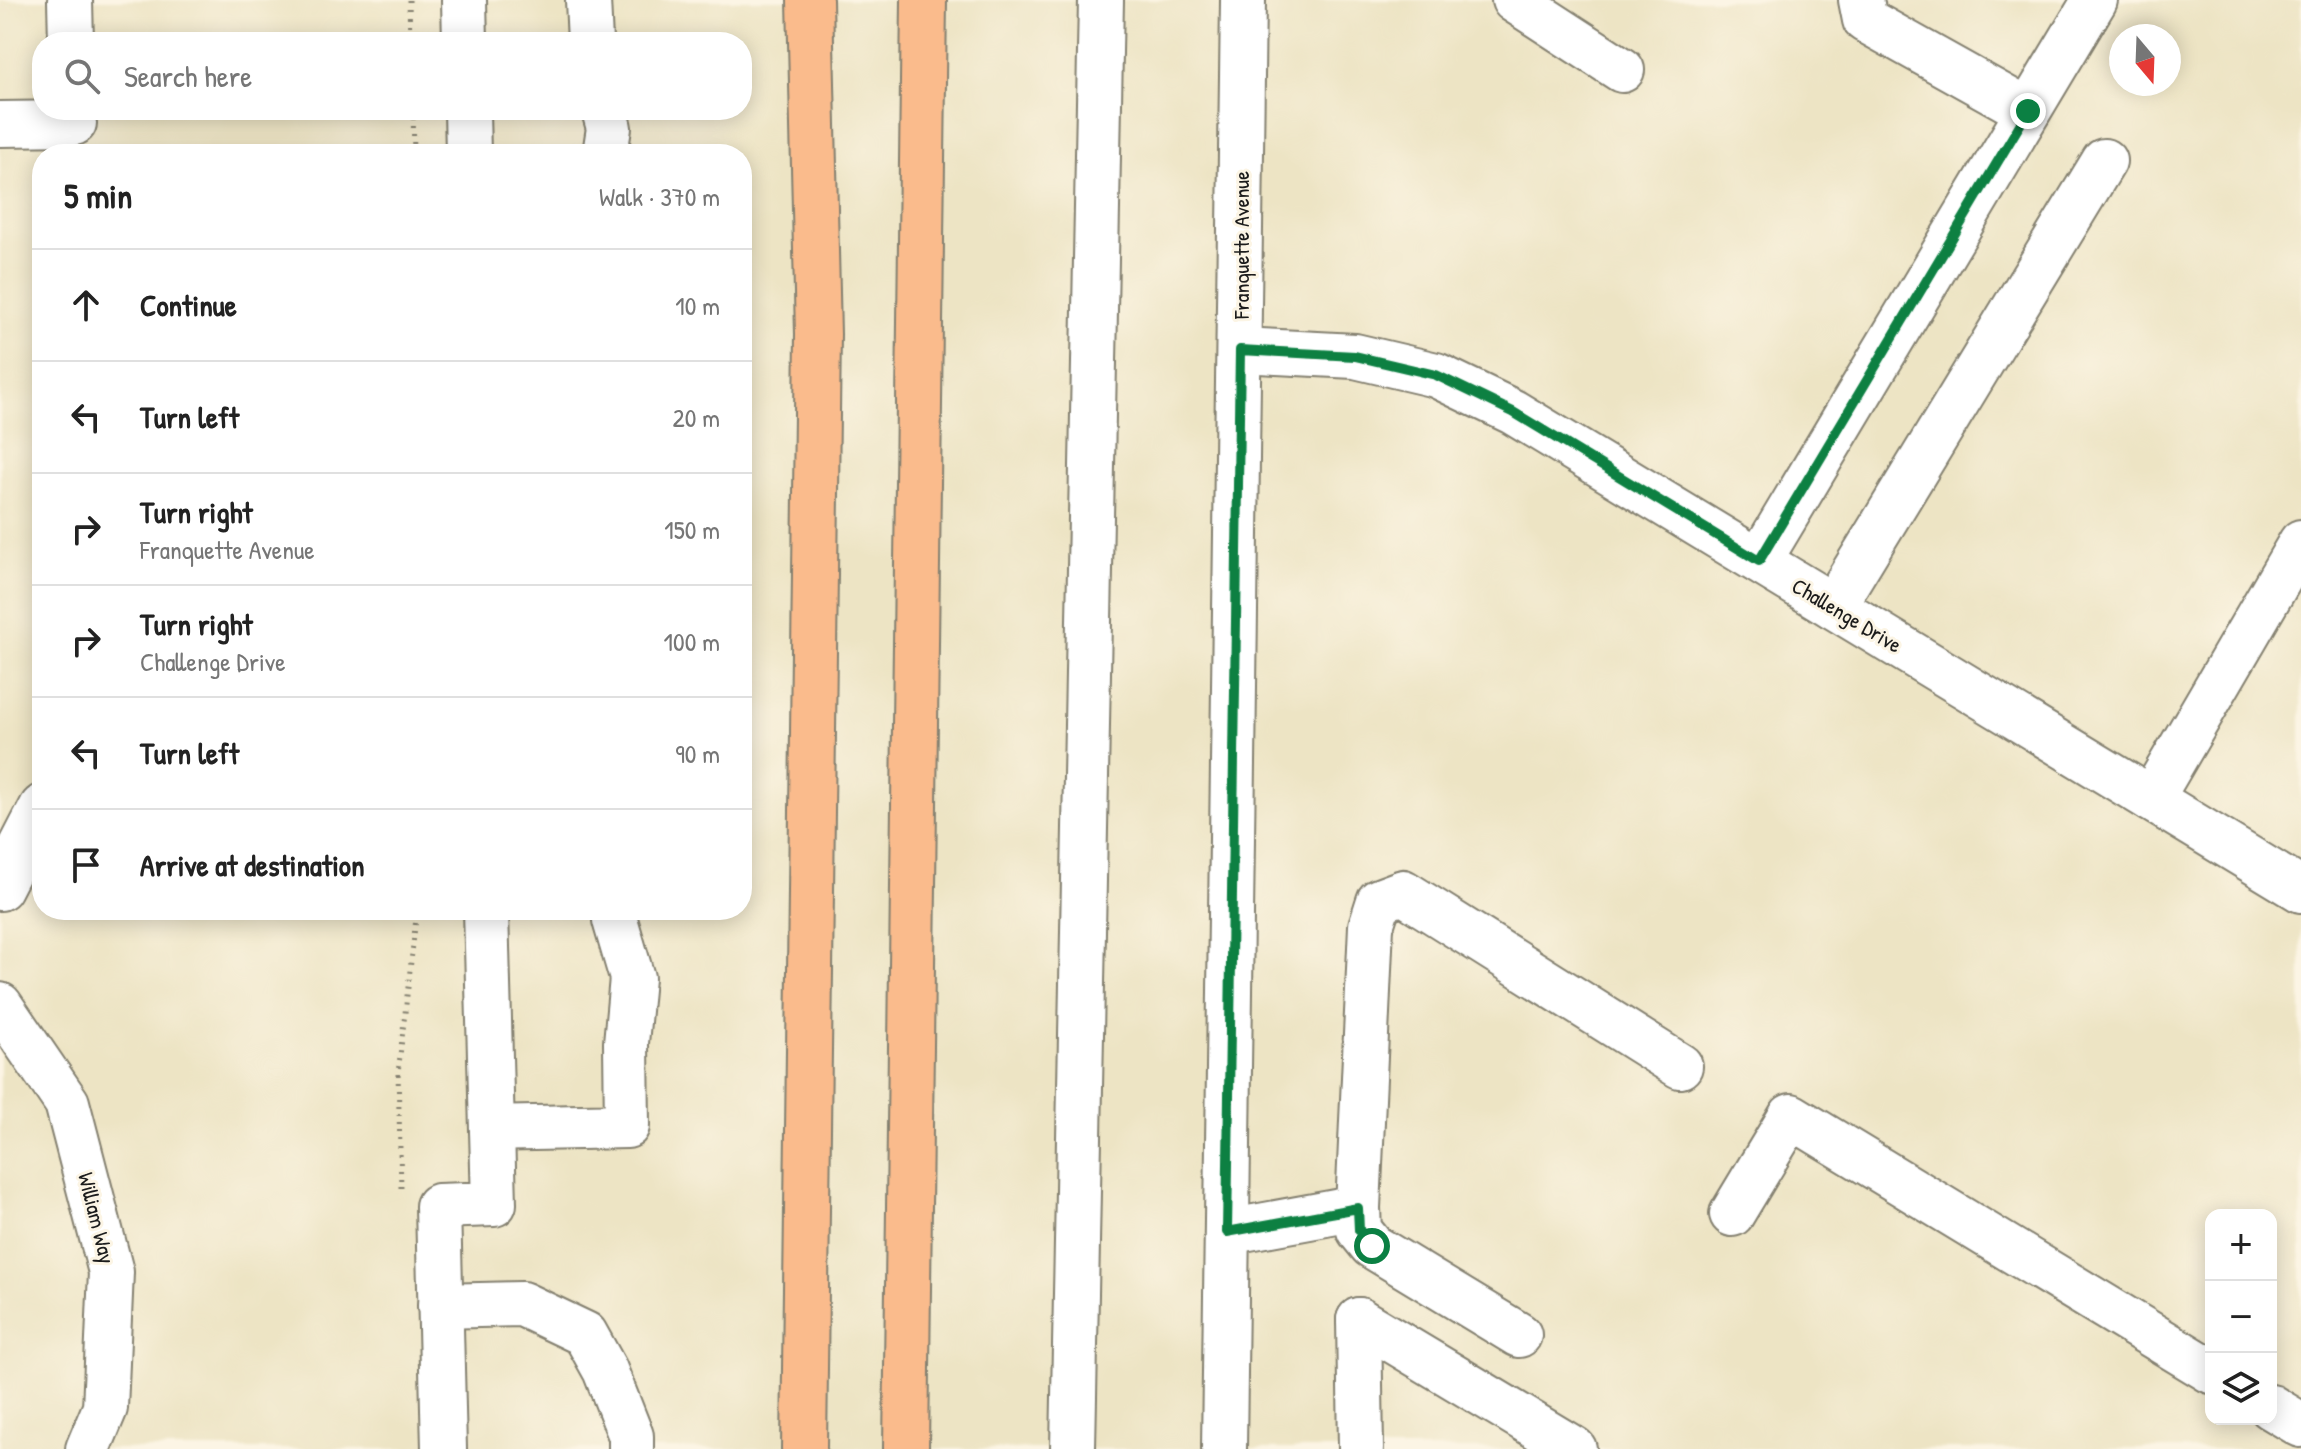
<!DOCTYPE html>
<html lang="en">
<head>
<meta charset="utf-8">
<style>
  body { margin:0; font-family:"Patrick Hand",sans-serif; background:#f6f6f6; color:#222 }
  .controls { position:absolute; right:24px; bottom:24px; display:grid; overflow:hidden; border-radius:16px; box-shadow:0 4px 20px #0003 }
  .controls button { width:72px; height:72px; display:grid; place-items:center; padding:0; border:0; border-bottom:2px solid #e0e0e0; background:#fff; color:#222; font:40px sans-serif }
  .compass { position:absolute; left:2109px; top:24px; width:72px; height:72px; border-radius:50%; background:#fff; box-shadow:0 4px 20px #0003; rotate:161deg }
  .stop { position:absolute; width:24px; height:24px; margin:-18px; border:6px solid #0b8043; border-radius:50%; background:#fff }
  .stop.end { background:#0b8043; border-color:#fff; box-shadow:0 2px 8px #0008 }
  .list { margin:0; padding:0; list-style:none }
  h2 { display:flex; justify-content:space-between; align-items:center; height:104px; margin:0; padding:0 32px; font-size:34px }
  h2 small { font-size:26px; font-weight:400; color:#767676 }
  .list li { display:grid; grid-template-columns:52px 1fr auto; gap:24px; align-items:center; box-sizing:border-box; height:112px; padding:0 32px; border-top:2px solid #e0e0e0 }
  .list b { display:block; font-size:30px; white-space:nowrap }
  .list p { margin:0; font-size:26px; white-space:nowrap; color:#767676 }
  .list em { font-size:26px; font-style:normal; color:#767676 }
  .icon { flex:none; width:44px; height:44px; fill:none; stroke:currentColor; stroke-width:2; stroke-linecap:round; stroke-linejoin:round }
  .map { position:relative; flex:none; width:2301px; height:1449px; overflow:hidden }
  .search { position:absolute; background:#fff; box-shadow:0 4px 20px #0003; left:32px; top:32px; width:720px; height:88px; display:flex; align-items:center; gap:20px; box-sizing:border-box; padding:0 28px; border-radius:32px; color:#767676; font-size:30px }
  .panel { position:absolute; background:#fff; box-shadow:0 4px 20px #0003; left:32px; top:144px; width:720px; height:776px; border-radius:32px }
  .map>svg:first-child { display:block }
  .lines { fill:none; stroke-linecap:round; stroke-linejoin:round }
  .minor-casing { stroke:#848070; stroke-width:48 }
  .highway-casing { stroke:#848070; stroke-width:48 }
  .path { stroke:#848070; stroke-width:5; stroke-dasharray:2 6; stroke-linecap:butt }
  .minor { stroke:#fff; stroke-width:44 }
  .highway { stroke:#fabb8c; stroke-width:44 }
  .route { stroke:#0b8043; stroke-width:10 }
  .labels { text-anchor:middle; stroke-width:6; stroke-linejoin:round; paint-order:stroke }
  .street-label { font-size:22px; fill:#1c1c1c; stroke:#fcf5e5 }
</style>
</head>
<body>
<div class="map">
<svg width="2301" height="1449" viewBox="0 0 2301 1449">
  <rect width="100%" height="100%" fill="#fcf5e5"/>
  <filter id="ink" filterUnits="userSpaceOnUse"><feTurbulence type="fractalNoise" baseFrequency=".0125" numOctaves="2"/><feDisplacementMap in="SourceGraphic" scale="16" xChannelSelector="R" yChannelSelector="G"/><feConvolveMatrix kernelMatrix="1 2 1 2 8 2 1 2 1" color-interpolation-filters="sRGB"/></filter>
  <filter id="wash" filterUnits="userSpaceOnUse"><feTurbulence type="fractalNoise" baseFrequency=".006" numOctaves="4" result="noise"/><feDisplacementMap in="SourceGraphic" scale="32" xChannelSelector="R" yChannelSelector="G"/><feGaussianBlur stdDeviation="1.8" result="paint"/><feColorMatrix in="noise" values="0 0 0 0 0 0 0 0 0 0 0 0 0 0 0 0 0 1.4 0 .05"/><feComposite in="paint" operator="in"/></filter>
  <g filter="url(#wash)">
    <rect width="100%" height="100%" fill="#ede4c4"/>
  </g>
  <g filter="url(#ink)">
    <g class="lines">
      <defs>
        <g id="minor">
          <polyline points="70,0 71,42"/>
          <polyline points="464,0 465,42"/>
          <polyline points="588,0 590,42"/>
          <polyline points="1514,0 1622,70"/>
          <polyline points="1861,0 1865,20 2028,111"/>
          <polyline points="467,110 468,154"/>
          <polyline points="604,110 609,128 605,154"/>
          <polyline points="0,124 74,123"/>
          <polyline points="1240,350 1355,356 1436,375 1513,412 2301,890"/>
          <polyline points="1759,561 2095,0"/>
          <polyline points="1833,606 2104,161"/>
          <polyline points="2151,799 2301,542"/>
          <polyline points="0,888 42,807"/>
          <polyline points="0,1005 67,1103 111,1272 105,1408 88,1449"/>
          <polyline points="492,1129 627,1126 626,1043 632,978 615,920 614,910"/>
          <polyline points="1358,1208 1359,1230 1372,1246 1519,1335"/>
          <polyline points="1732,1214 1791,1116 2211,1371"/>
          <polyline points="1227,1232 1358,1208 1371,926 1379,901 1403,892 1680,1066"/>
          <polyline points="440,1306 522,1304 585,1334 605,1370 631,1436 631,1449"/>
          <polyline points="1359,1320 1574,1449"/>
          <polyline points="1359,1320 1361,1449"/>
          <polyline points="2271,1407 2301,1425"/>
          <polyline points="444,1449 438,1206 494,1204 486,910"/>
          <polyline points="1073,1449 1101,0"/>
          <polyline points="1224,1449 1243,0"/>
        </g>
        <g id="highway">
          <polyline points="804,1449 818,334 810,0"/>
          <polyline points="906,1449 924,0"/>
        </g>
      </defs>
      <use href="#minor" class="minor-casing"/>
      <use href="#highway" class="highway-casing"/>
      <g class="path">
        <polyline points="409,0 410,42"/>
        <polyline points="413,110 414,154"/>
        <polyline points="401,1188 398,1073 417,910"/>
      </g>
      <use href="#minor" class="minor"/>
      <use href="#highway" class="highway"/>
    </g>
  </g>
  <g class="lines" filter="url(#ink)">
    <polyline class="route" points="1372,1246 1359,1230 1358,1208 1227,1232 1240,350 1355,356 1436,375 1513,412 1759,561 2028,111"/>
  </g>
  <g class="labels">
    <g class="street-label">
      <text transform="translate(1241 245) rotate(-90)" y="8">Franquette Avenue</text>
      <text transform="translate(1847 615) rotate(31)" y="8">Challenge Drive</text>
      <text transform="translate(97 1218) rotate(76)" y="8">William Way</text>
    </g>
  </g>
</svg>
<div class="controls">
<button>+</button>
<button>−</button>
<button><svg class="icon" aria-label="layers" viewBox="0 0 24 24"><path d="M12 4l9 5-9 5-9-5zM3 14l9 5 9-5"/></svg></button>
</div>
<svg class="compass" viewBox="-18 -18 36 36"><path d="M0-13l5 13h-10z" fill="#e53935"/><path d="M0 13l5-13h-10z" fill="#767676"/></svg>
<div class="stop" style="left:1372px;top:1246px"></div>
<div class="stop end" style="left:2028px;top:111px"></div>
<div class="search"><svg class="icon" aria-label="search" viewBox="0 0 24 24"><circle cx="10" cy="10" r="6"/><path d="M15 15l6 6"/></svg>Search here</div>
<section class="panel">
<h2>5 min<small>Walk · 370 m</small></h2>
<ul class="list">
<li><svg class="icon" aria-label="ahead" viewBox="0 0 24 24"><path d="M12 20V5M6 11l6-6 6 6"/></svg><div><b>Continue</b></div><em>10 m</em></li>
<li><svg class="icon" aria-label="left" viewBox="0 0 24 24"><path d="M17 20v-9H6M10 6l-5 5 5 5"/></svg><div><b>Turn left</b></div><em>20 m</em></li>
<li><svg class="icon" aria-label="right" viewBox="0 0 24 24"><path d="M7 20v-9h11M14 6l5 5-5 5"/></svg><div><b>Turn right</b><p>Franquette Avenue</p></div><em>150 m</em></li>
<li><svg class="icon" aria-label="right" viewBox="0 0 24 24"><path d="M7 20v-9h11M14 6l5 5-5 5"/></svg><div><b>Turn right</b><p>Challenge Drive</p></div><em>100 m</em></li>
<li><svg class="icon" aria-label="left" viewBox="0 0 24 24"><path d="M17 20v-9H6M10 6l-5 5 5 5"/></svg><div><b>Turn left</b></div><em>90 m</em></li>
<li><svg class="icon" aria-label="arrive" viewBox="0 0 24 24"><path d="M6 21V4h12l-3 4 3 4H6"/></svg><div><b>Arrive at destination</b></div></li>
</ul>
</section>
</div>
</body>
</html>
